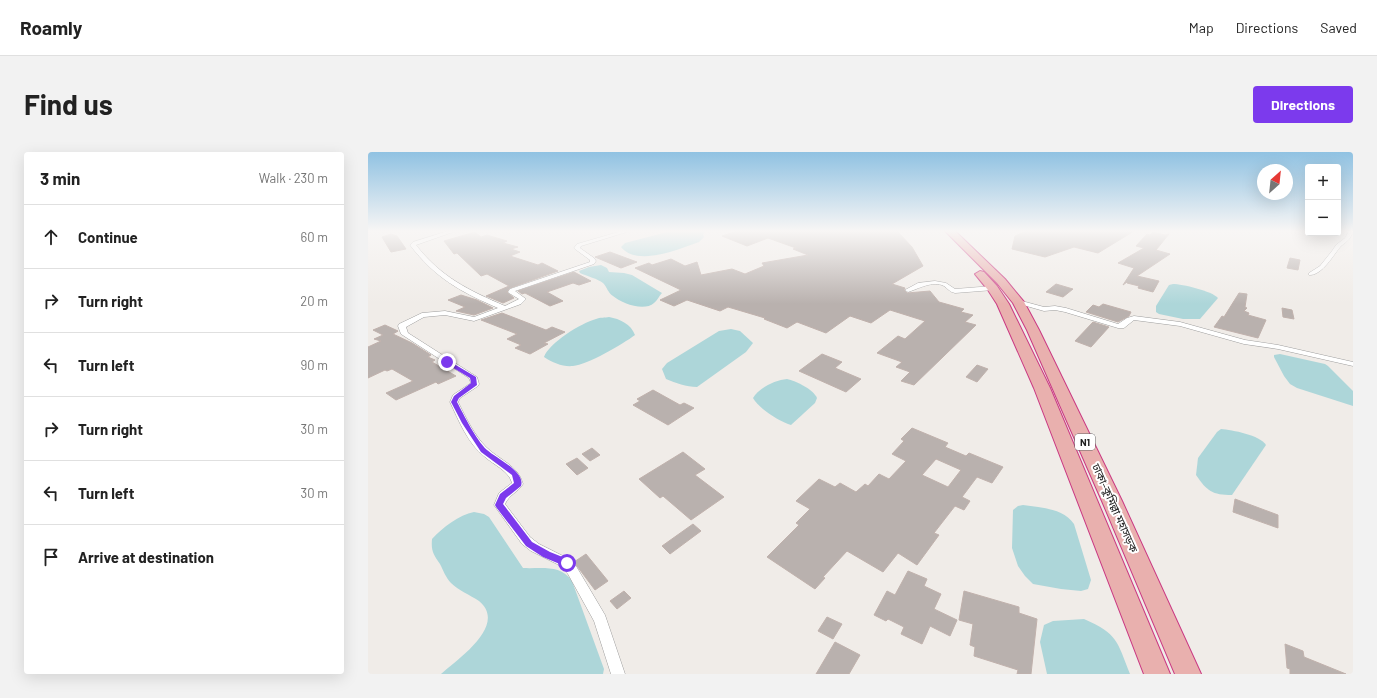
<!DOCTYPE html>
<html lang="en">
<head>
<meta charset="utf-8">
<style>
  body { margin:0; font-family:Barlow,"Noto Sans Bengali",sans-serif; background:#f2f2f2; color:#222 }
  .controls { position:absolute; right:12px; top:12px; display:grid; overflow:hidden; border-radius:4px; box-shadow:0 4px 16px #0002 }
  .controls button { width:36px; height:36px; display:grid; place-items:center; padding:0; border:0; border-bottom:1px solid #e0e0e0; background:#fff; color:#222; font:20px sans-serif }
  .compass { position:absolute; left:889px; top:12px; width:36px; height:36px; border-radius:50%; background:#fff; box-shadow:0 4px 16px #0002; rotate:27deg }
  .stop { position:absolute; width:12px; height:12px; margin:-9px; border:3px solid #7c3aed; border-radius:50%; background:#fff }
  .stop.end { background:#7c3aed; border-color:#fff; box-shadow:0 1px 4px #0008 }
  .list { margin:0; padding:0; list-style:none }
  h2 { display:flex; justify-content:space-between; align-items:center; height:52px; margin:0; padding:0 16px; font-size:17px }
  h2 small { font-size:13px; font-weight:400; color:#767676 }
  .list li { display:grid; grid-template-columns:26px 1fr auto; gap:12px; align-items:center; box-sizing:border-box; height:64px; padding:0 16px; border-top:1px solid #e0e0e0 }
  .list b { display:block; font-size:15px; white-space:nowrap }
  .list em { font-size:13px; font-style:normal; color:#767676 }
  .icon { flex:none; width:22px; height:22px; fill:none; stroke:currentColor; stroke-width:2; stroke-linecap:round; stroke-linejoin:round }
  .map { position:relative; flex:none; width:985px; height:522px; overflow:hidden; border-radius:4px }
  header { display:flex; align-items:center; gap:24px; box-sizing:border-box; height:56px; padding:0 20px; background:#fff; border-bottom:1px solid #e0e0e0 }
  header strong { font-size:19px }
  nav { display:flex; gap:22px; margin-inline-start:auto; font-size:14px }
  .intro { display:flex; align-items:center; justify-content:space-between; box-sizing:border-box; height:96px; padding:0 24px }
  h1 { margin:0; font-size:28px }
  .button { padding:10px 18px; border-radius:4px; background:#7c3aed; color:#fff; font-size:14px; font-weight:700 }
  main { display:flex; gap:24px; padding:0 24px }
  aside { flex:1; background:#fff; border-radius:4px; box-shadow:0 4px 16px #0002 }
  .map>svg:first-child { display:block }
  .water { fill:#add6d9 }
  .building { fill:#b9b1ae; stroke:#c0b1ac; fill-rule:evenodd }
  .lines { fill:none; stroke-linecap:round; stroke-linejoin:round }
  .minor-casing { stroke:#9e9e9e; stroke-width:1 }
  .trunk-casing { stroke:#ca3983; stroke-width:2 }
  .minor { fill:#fff; fill-rule:evenodd }
  .trunk { fill:#e9b0ae; fill-rule:evenodd }
  .route { fill:#7c3aed }
  .labels { text-anchor:middle; stroke-width:4; stroke-linejoin:round; paint-order:stroke }
  .shield { fill:#fff; stroke:#646464; stroke-width:1 }
  .shield-label { font-size:10px; font-weight:bold; fill:#212121 }
  .street-label { font-size:11px; fill:#212121; stroke:#fff }
</style>
</head>
<body>
<header>
<strong>Roamly</strong>
<nav><a>Map</a><a>Directions</a><a>Saved</a></nav>
</header>
<div class="intro"><h1>Find us</h1><a class="button">Directions</a></div>
<main>
<aside>
<h2>3 min<small>Walk · 230 m</small></h2>
<ul class="list">
<li><svg class="icon" aria-label="ahead" viewBox="0 0 24 24"><path d="M12 20V5M6 11l6-6 6 6"/></svg><div><b>Continue</b></div><em>60 m</em></li>
<li><svg class="icon" aria-label="right" viewBox="0 0 24 24"><path d="M7 20v-9h11M14 6l5 5-5 5"/></svg><div><b>Turn right</b></div><em>20 m</em></li>
<li><svg class="icon" aria-label="left" viewBox="0 0 24 24"><path d="M17 20v-9H6M10 6l-5 5 5 5"/></svg><div><b>Turn left</b></div><em>90 m</em></li>
<li><svg class="icon" aria-label="right" viewBox="0 0 24 24"><path d="M7 20v-9h11M14 6l5 5-5 5"/></svg><div><b>Turn right</b></div><em>30 m</em></li>
<li><svg class="icon" aria-label="left" viewBox="0 0 24 24"><path d="M17 20v-9H6M10 6l-5 5 5 5"/></svg><div><b>Turn left</b></div><em>30 m</em></li>
<li><svg class="icon" aria-label="arrive" viewBox="0 0 24 24"><path d="M6 21V4h12l-3 4 3 4H6"/></svg><div><b>Arrive at destination</b></div></li>
</ul>
</aside>
<div class="map">
<svg width="985" height="522" viewBox="0 0 985 522">
  <rect width="100%" height="100%" fill="#f0ece8"/>
  <g class="water">
    <path d="M303 79H338L335 82 336 85 331 90C311 97 269 115 253 95L257 91Z"/>
    <path d="M233 113 239 116 241 120 256 121 264 123 294 141C291 144 289 149 286 151 276 160 253 151 245 144 240 141 239 135 235 131 230 127 219 124 212 121L211 119 221 115Z"/>
    <path d="M805 132C814 132 844 139 850 146L832 167H815L791 162 788 160V154L801 133Z"/>
    <path d="M241 165C252 167 263 172 267 183 255 192 219 213 205 214 195 215 185 211 176 205 181 191 213 171 228 167 232 165 237 166 241 165Z"/>
    <path d="M363 177 372 179 385 191 378 200 329 235C318 235 308 231 298 227L294 217 299 211 351 179Z"/>
    <polygon points="912,202 957,212 960,214 985,239 985,254 929,236 922,232 916,224 906,205 906,203"/>
    <path d="M419 227C428 229 445 237 449 246L447 251 423 273C412 270 390 256 385 246 391 236 407 228 419 227Z"/>
    <path d="M853 277C864 278 892 283 898 293L864 343C844 343 839 339 828 323L830 306 849 280Z"/>
    <path d="M655 353C674 356 695 356 706 372L723 428 720 437 713 439 693 437 665 432 657 424 650 414 644 396 645 358 650 354Z"/>
    <path d="M106 360 116 362 121 365 155 416C174 417 192 412 204 429L236 517 235 522H73C90 507 140 473 111 449 102 443 90 438 83 431 78 426 75 418 72 412 65 402 63 399 64 387 75 375 91 363 106 360Z"/>
    <path d="M716 467C750 482 749 489 762 522H679L672 490 676 473 685 469Z"/>
  </g>
  <g class="building">
    <polygon points="369,79 529,79 544,95 555,114 524,132 537,136 536,138 539,141 562,139 571,150 596,157 593,160 605,163 597,170 608,173 546,233 533,229 542,220 528,215 534,210 509,201 530,184 537,187 557,169 522,158 503,171 482,164 458,181 429,170 419,176 396,167 397,166 360,155 352,159 319,148 306,154 292,148 313,138 267,116 281,111 284,113 303,107 317,114 329,110 333,123 364,117 377,122 396,114 394,111 440,103 425,97 428,96 400,86 379,94 354,84"/>
    <polygon points="658,79 766,79 730,101 706,95 677,105 644,97 647,84"/>
    <polygon points="107,80 113,85 119,83 139,89 135,91 150,95 143,97 152,100 142,104 170,113 174,111 190,119 142,136 139,140 146,146 135,151 118,144 141,134 119,122 113,124 89,101 86,102 76,89"/>
    <polygon points="785,80 797,83 801,82 788,98 802,102 769,124 791,129 785,140 770,136 771,134 759,131 759,130 755,133 766,116 750,111 776,96 768,94 779,82 782,83"/>
    <polygon points="23,82 29,84 38,97 23,100 14,85"/>
    <polygon points="242,100 269,110 253,116 227,105"/>
    <polygon points="922,106 932,108 930,118 919,116"/>
    <polygon points="206,120 223,129 211,133 205,131 179,140 195,149 182,154 157,141 154,142 150,139"/>
    <polygon points="688,132 705,137 695,145 678,140"/>
    <polygon points="871,141 879,142 877,155 879,156 876,159 881,161 880,163 898,168 890,186 846,175 854,164 856,165"/>
    <polygon points="93,143 109,148 125,156 106,163 88,159 97,155 80,148"/>
    <polygon points="735,152 763,160 761,164 750,170 718,160 725,153 731,155"/>
    <polygon points="914,156 924,158 926,167 915,165"/>
    <polygon points="134,161 178,178 184,175 197,180 176,191 180,192 162,202 147,196 153,193 139,187 149,182 113,168"/>
    <polygon points="725,170 741,175 723,195 707,189"/>
    <polygon points="17,173 30,179 25,182 44,191 63,203 60,205 67,208 64,210 88,224 70,232 68,230 28,248 18,241 45,229 24,217 19,219 17,218 0,226 0,195 13,189 6,187 15,183 5,178"/>
    <polygon points="454,202 474,210 467,216 493,227 478,240 431,219"/>
    <polygon points="609,213 620,217 609,230 598,225"/>
    <polygon points="285,238 312,253 316,251 326,256 300,273 265,253 272,249 269,247"/>
    <path d="M544 276 580 291 577 295 598 304 601 301 635 315 624 331 609 325 594 345 602 349 596 358 587 354 566 381 571 383 549 413 530 401 515 420 479 399 455 425 457 426 447 437 399 405 431 373 428 371 442 357 428 349 451 327 467 335 472 331 488 340 497 332 500 334 511 322 521 327 538 309 524 302 536 289 533 287ZM568 307 593 318 580 335 554 323Z"/>
    <polygon points="224,296 232,303 222,309 214,302"/>
    <polygon points="315,300 337,317 327,323 356,345 323,368 295,344 292,346 271,327"/>
    <polygon points="209,306 220,316 209,323 198,312"/>
    <polygon points="867,347 910,363 910,376 865,360"/>
    <polygon points="325,372 333,379 302,402 294,394"/>
    <polygon points="218,402 240,429 227,438 206,410"/>
    <polygon points="540,419 559,427 556,434 573,442 566,457 589,468 582,484 562,474 554,492 533,482 536,475 520,467 518,469 506,463 519,439 527,443"/>
    <polygon points="256,439 263,446 249,457 242,449"/>
    <polygon points="596,439 651,455 651,461 669,467 663,522 649,522 650,518 606,504 607,495 602,493 605,472 591,468"/>
    <polygon points="459,465 474,472 465,487 450,479"/>
    <polygon points="467,490 492,503 481,522 448,522"/>
    <polygon points="917,492 935,499 936,505 978,522 922,522 922,517 919,516"/>
  </g>
  <g class="lines">
    <defs>
      <g id="minor">
        <path d="M80 79H88L48 93C73 125 100 138 137 154L151 147 141 141 140 140 142 137 222 110V108L207 97 206 96 209 92 254 79H262L213 94 212 96 226 106 228 109 226 112 147 139 158 147 153 152 106 169 77 163 56 165 38 175 40 181 109 225 111 232 110 234 92 246 90 250C98 266 106 283 118 295 131 308 150 313 155 332 150 340 141 343 137 352L162 385 171 392 199 406 208 414 237 463 257 522H243L226 469 200 422 191 413 163 399 154 392 126 353 131 341 144 331C141 319 126 313 117 305 100 292 91 269 82 250L85 243 103 231 101 226 33 182 30 174 31 172 54 161 77 159 106 165 130 156C93 140 67 126 42 93L45 90Z"/>
        <path d="M981 79H985C983 87 979 89 973 94 966 102 954 124 941 123V121L952 114 964 99 968 93 977 86Z"/>
        <path d="M567 129 578 131 587 137 625 134 628 136 625 138 587 141C582 140 580 137 576 134 565 128 550 137 540 140L537 138 550 131Z"/>
        <polygon points="650,148 676,155 687,154 698,156 750,172 759,166 766,164 812,170 877,188 910,193 985,210 985,214 910,197 876,192 812,174 766,168 756,176 750,176 697,160 687,158 676,159 648,151 648,149"/>
      </g>
      <g id="trunk">
        <polygon points="577,79 587,79 637,127 656,150 671,178 754,349 833,522 807,522 734,349 659,178 645,151 629,131"/>
        <polygon points="612,119 616,120 629,134 641,152 682,236 802,522 776,522 666,236 629,152 620,138 607,122"/>
      </g>
    </defs>
    <use href="#minor" class="minor-casing"/>
    <use href="#trunk" class="trunk-casing"/>
    <use href="#minor" class="minor"/>
    <use href="#trunk" class="trunk"/>
  </g>
  <linearGradient id="sky" x2="0" y2="1"><stop stop-color="#90c2e2"/><stop offset="0.52" stop-color="#f8f6f5"/><stop offset="1" stop-color="#f8f6f5" stop-opacity="0"/></linearGradient>
  <rect width="985" height="152" fill="url(#sky)"/>
  <path class="route" d="M77 209H81L108 225 109 233 91 246 89 250C96 263 108 288 119 298 128 306 158 320 153 334L138 346 135 352 164 390 182 400 202 408 204 411 202 414 199 415 175 405 158 394 128 355 127 353 132 342 146 331 144 323 113 300 94 271 83 250 86 244 103 231 102 226 77 211Z"/>
  <g class="labels">
    <rect class="shield" x="707" y="282" width="20" height="16" rx="3"/>
    <g class="shield-label">
      <text x="717" y="294">N1</text>
    </g>
    <g class="street-label">
      <text transform="translate(747 356) rotate(66)" y="4">ঢাকা–কুমিল্লা মহাসড়ক</text>
    </g>
  </g>
</svg>
<div class="controls">
<button>+</button>
<button>−</button>
</div>
<svg class="compass" viewBox="-18 -18 36 36"><path d="M0-13l5 13h-10z" fill="#e53935"/><path d="M0 13l5-13h-10z" fill="#767676"/></svg>
<div class="stop" style="left:199px;top:411px"></div>
<div class="stop end" style="left:79px;top:210px"></div>
</div>
</main>
</body>
</html>
